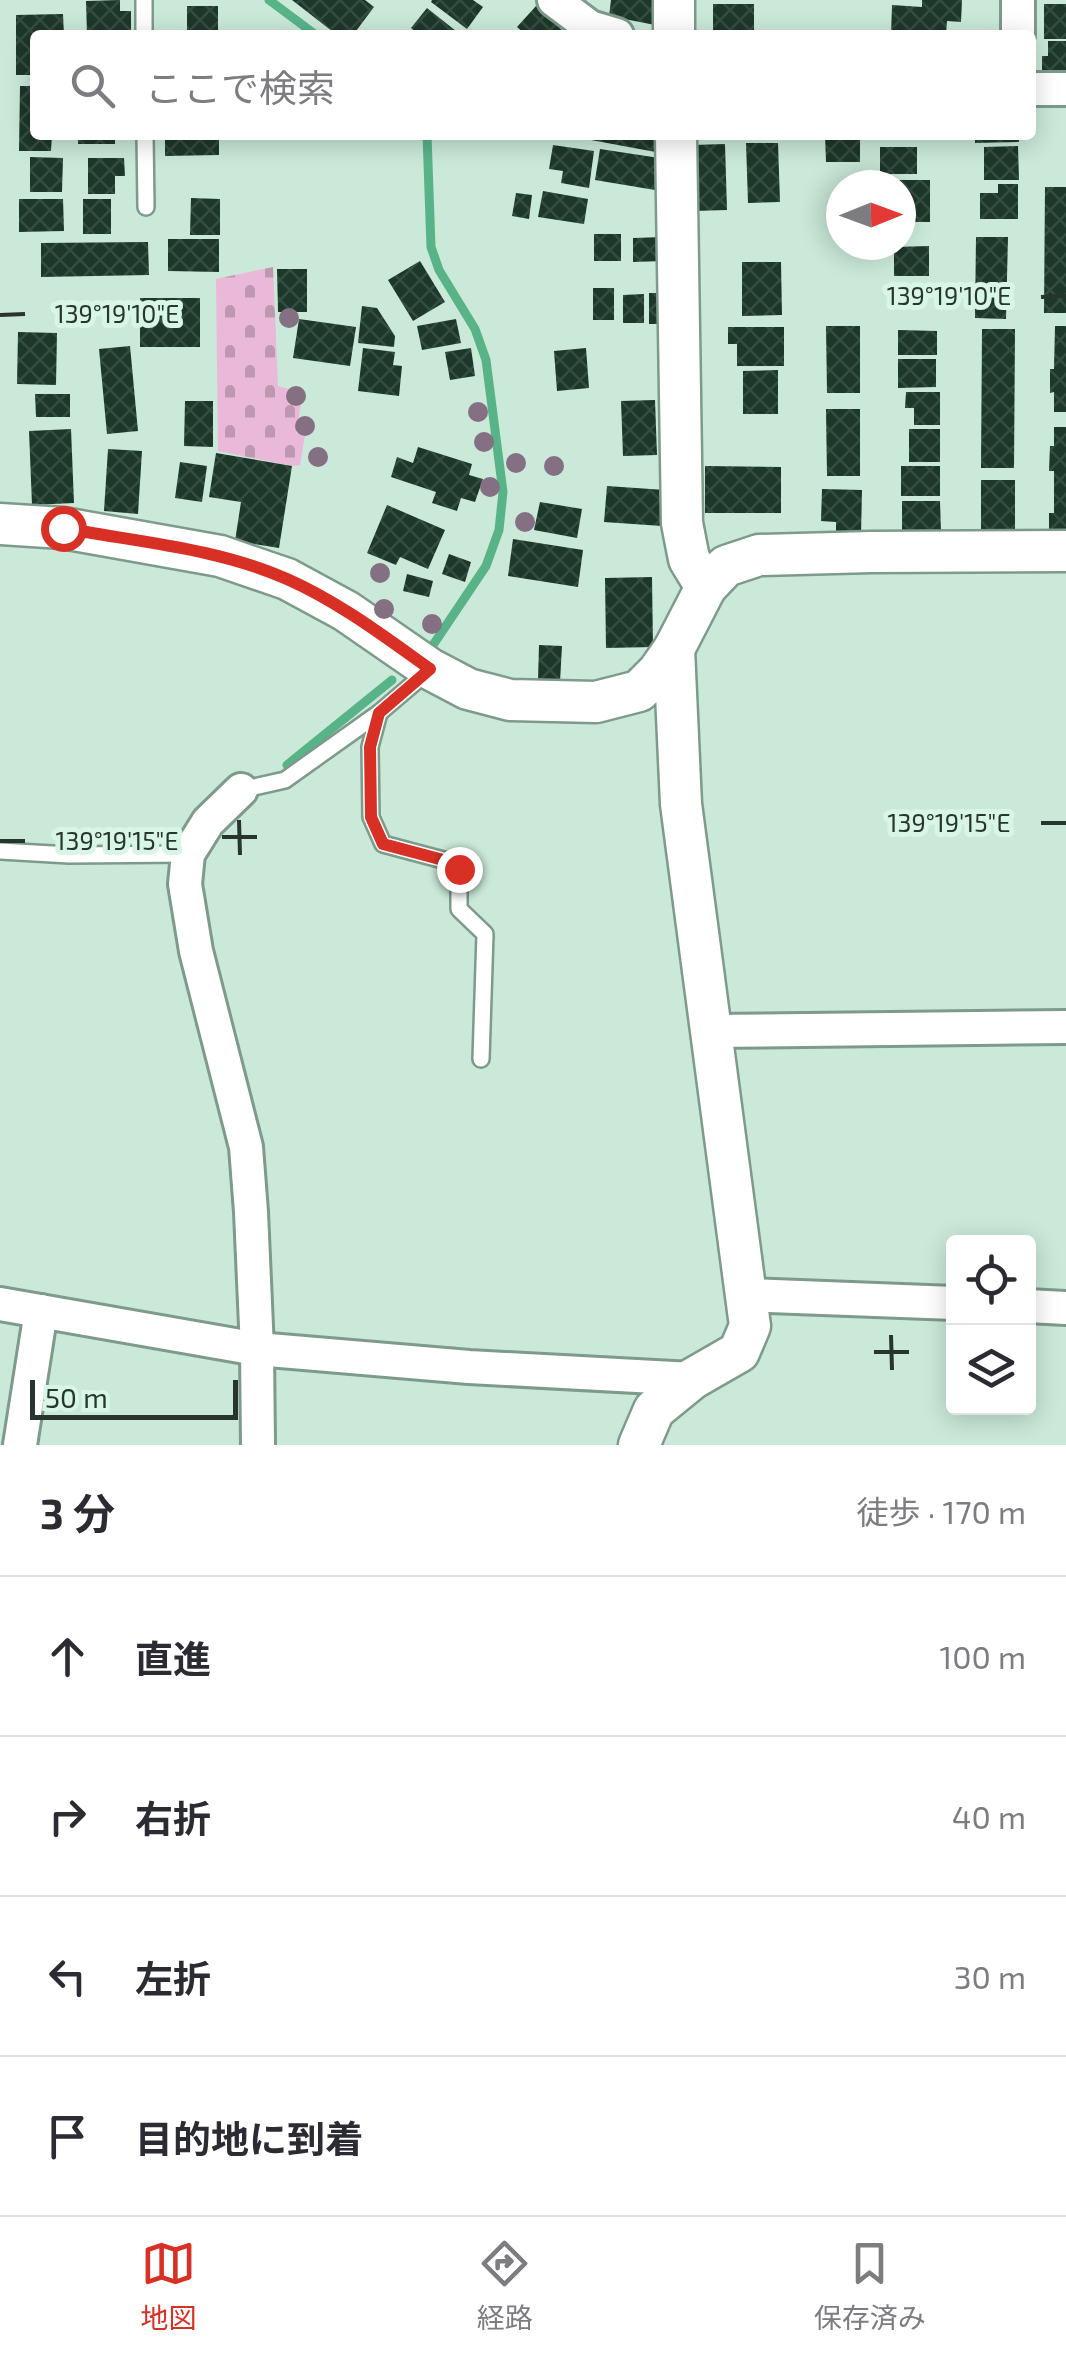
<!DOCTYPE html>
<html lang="ja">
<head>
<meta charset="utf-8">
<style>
  body { margin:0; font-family:"Exo 2","Noto Sans JP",sans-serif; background:#f2f2f3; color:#2b2b33 }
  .controls { position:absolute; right:30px; bottom:30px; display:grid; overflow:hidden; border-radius:10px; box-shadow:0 5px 25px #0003 }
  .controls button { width:90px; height:90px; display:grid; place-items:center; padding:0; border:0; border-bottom:2px solid #e1e1e2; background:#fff; color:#2b2b33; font:50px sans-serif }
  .compass { position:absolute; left:826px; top:170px; width:90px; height:90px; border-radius:50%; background:#fff; box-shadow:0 5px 25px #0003; rotate:89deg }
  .scale { position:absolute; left:30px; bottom:25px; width:208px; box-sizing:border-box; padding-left:10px; border:5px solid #28342e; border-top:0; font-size:28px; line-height:35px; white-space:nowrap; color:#28342e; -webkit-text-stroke:8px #d7f6e5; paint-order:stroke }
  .stop { position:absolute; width:30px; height:30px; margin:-22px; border:8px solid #d93025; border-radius:50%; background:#fff }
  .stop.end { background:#d93025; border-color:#fff; box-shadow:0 2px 10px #0008 }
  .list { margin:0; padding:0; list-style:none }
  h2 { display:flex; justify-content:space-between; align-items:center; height:130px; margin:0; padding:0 40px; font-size:42px }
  h2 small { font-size:32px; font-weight:400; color:#7c7c81 }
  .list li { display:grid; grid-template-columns:65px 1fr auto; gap:30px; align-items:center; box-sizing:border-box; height:160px; padding:0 40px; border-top:2px solid #e1e1e2 }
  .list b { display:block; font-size:38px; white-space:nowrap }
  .list em { font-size:32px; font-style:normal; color:#7c7c81 }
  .icon { flex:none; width:55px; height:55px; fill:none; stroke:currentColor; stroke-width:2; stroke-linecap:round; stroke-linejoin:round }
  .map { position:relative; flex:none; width:1066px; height:1445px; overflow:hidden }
  .search { position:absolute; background:#fff; box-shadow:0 5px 25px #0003; left:30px; right:30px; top:30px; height:110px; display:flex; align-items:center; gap:25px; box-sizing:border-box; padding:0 35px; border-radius:10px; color:#7c7c81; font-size:38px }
  .sheet { height:770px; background:#fff }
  nav { display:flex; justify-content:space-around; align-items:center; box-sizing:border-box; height:140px; border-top:2px solid #e1e1e2; background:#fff; font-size:28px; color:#7c7c81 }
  nav a { display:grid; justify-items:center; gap:5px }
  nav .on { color:#d93025 }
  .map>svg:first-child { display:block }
  .cemetery { fill:url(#cemetery-stones) }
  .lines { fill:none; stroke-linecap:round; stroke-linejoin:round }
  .stream { stroke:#59b389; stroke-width:9 }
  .building { fill:url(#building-cross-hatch) }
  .service-casing { stroke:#7d9a8a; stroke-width:20 }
  .minor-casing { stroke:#7d9a8a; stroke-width:38 }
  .tertiary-casing { stroke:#7d9a8a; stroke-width:45 }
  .service { stroke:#fff; stroke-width:15 }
  .minor { stroke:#fff; stroke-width:32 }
  .tertiary { stroke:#fff; stroke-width:40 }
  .tree { fill:#846f83 }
  .route { stroke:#d93025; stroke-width:12 }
  .ticks { fill:none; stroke:#28342e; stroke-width:4 }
  .ticks-label { font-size:25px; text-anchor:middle; fill:#28342e; stroke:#d7f6e5; stroke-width:10; stroke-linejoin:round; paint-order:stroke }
</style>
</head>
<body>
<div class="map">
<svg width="1066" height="1445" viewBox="0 0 1066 1445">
  <defs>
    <pattern id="cemetery-stones" width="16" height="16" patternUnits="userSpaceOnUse" patternTransform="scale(2.5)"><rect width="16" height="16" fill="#eab9da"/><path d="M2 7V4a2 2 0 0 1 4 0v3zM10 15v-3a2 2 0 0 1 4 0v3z" fill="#be97b1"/></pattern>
    <pattern id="building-cross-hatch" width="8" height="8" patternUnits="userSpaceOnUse" patternTransform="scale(2.5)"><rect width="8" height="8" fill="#1d372a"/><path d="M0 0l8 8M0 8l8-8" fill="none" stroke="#354c40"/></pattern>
  </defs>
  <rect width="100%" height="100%" fill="#cae9d8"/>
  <polygon class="cemetery" points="273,267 278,386 303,393 296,433 305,435 300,465 292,466 218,451 216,279"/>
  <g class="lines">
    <g class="stream">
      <polyline points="269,0 316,35"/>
      <polyline points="427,135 431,247 439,270 475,329 486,360 503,492 499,530 486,566 429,651"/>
      <polyline points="287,765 392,680"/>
    </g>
  </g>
  <g class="building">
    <polygon points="120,0 120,11 131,11 131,35 87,35 86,1"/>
    <polygon points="292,0 365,0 374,7 353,35 337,35"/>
    <polygon points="432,0 473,0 483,7 467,29 431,2"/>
    <polygon points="611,0 659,0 655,25 609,16"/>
    <polygon points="922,0 962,0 961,22 947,21 946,35 891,35 892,5 922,7"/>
    <rect x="713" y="4" width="41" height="31"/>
    <rect x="1044" y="4" width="22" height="35"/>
    <rect x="187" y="6" width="31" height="29"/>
    <polygon points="536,6 565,33 563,35 526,35 517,27"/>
    <polygon points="427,8 461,35 419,35 411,28"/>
    <polygon points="63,14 64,35 35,35 35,75 16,75 16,15"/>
    <polygon points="1048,41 1066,41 1066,73 1042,73 1042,56 1048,56"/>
    <polygon points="20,86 35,86 35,135 52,135 51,151 19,151"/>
    <rect x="78" y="135" width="37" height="9"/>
    <polygon points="165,135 219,135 219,155 165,156"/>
    <polygon points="592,135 664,135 661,153 591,140"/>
    <polygon points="719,135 783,135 783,138 719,140"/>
    <polygon points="825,135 860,135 860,162 826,162"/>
    <polygon points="975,135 1019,135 1019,142 975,143"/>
    <polygon points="746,143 778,143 780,202 748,203"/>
    <polygon points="725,144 727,210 693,211 692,145"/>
    <polygon points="553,145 594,151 589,188 561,183 563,171 549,169"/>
    <polygon points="1018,146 1019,180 984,180 984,147"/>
    <rect x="880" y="147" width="37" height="27"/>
    <polygon points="600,149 666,159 661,191 595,180"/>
    <polygon points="30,157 63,158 62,192 30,192"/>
    <polygon points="88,158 124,158 125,176 115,176 115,194 88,194"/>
    <polygon points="892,180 930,180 930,222 901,222 901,185 892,185"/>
    <polygon points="998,184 1018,184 1018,219 980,219 980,193 998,193"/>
    <polygon points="1045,187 1066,187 1066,313 1044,313"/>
    <polygon points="543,191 588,199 584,224 538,217"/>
    <polygon points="516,193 532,195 529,219 512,216"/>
    <polygon points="191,198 220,199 220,235 190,235"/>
    <polygon points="19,199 63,199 64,231 19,232"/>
    <rect x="83" y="199" width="28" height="35"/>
    <rect x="594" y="234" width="27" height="27"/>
    <polygon points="663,237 663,261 633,262 633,238"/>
    <polygon points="976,237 1008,237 1006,319 975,318"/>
    <polygon points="168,239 219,239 219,272 168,271"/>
    <polygon points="148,242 149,275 41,277 41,243"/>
    <polygon points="929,246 929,276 894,276 894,247"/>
    <polygon points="420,261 445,302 413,321 388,280"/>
    <polygon points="742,262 781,262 782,315 742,316"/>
    <polygon points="277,269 307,269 307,312 278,312"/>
    <rect x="593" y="288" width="21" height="32"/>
    <polygon points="649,293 669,293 670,324 649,324"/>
    <polygon points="644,294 644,323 623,323 623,295"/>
    <rect x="140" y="298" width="60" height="49"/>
    <polygon points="362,306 377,308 395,336 394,347 358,343"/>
    <polygon points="299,319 356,327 350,366 293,358"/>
    <polygon points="456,319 461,343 422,350 417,326"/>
    <polygon points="826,326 860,326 860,393 827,393"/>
    <polygon points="1055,326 1066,326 1066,412 1054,412 1054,392 1050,393 1050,369 1054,369"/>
    <polygon points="728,327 784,327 784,366 737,366 737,344 728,344"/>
    <polygon points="982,329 1015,329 1014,468 981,468"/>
    <polygon points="898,330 937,331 937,355 898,355"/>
    <polygon points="18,332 57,333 56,385 17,384"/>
    <polygon points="130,346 138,431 107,434 99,349"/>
    <polygon points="363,348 395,352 393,365 402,366 399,396 358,391"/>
    <polygon points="471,348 475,376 450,380 445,352"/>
    <polygon points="586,348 589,388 557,391 554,351"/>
    <polygon points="898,359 936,359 936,387 898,388"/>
    <polygon points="778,370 778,414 743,414 743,371"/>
    <polygon points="906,392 940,392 940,425 914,425 914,408 905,408"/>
    <polygon points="35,394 70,394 70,417 36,417"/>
    <polygon points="655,400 657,455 623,456 621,401"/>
    <polygon points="185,401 213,401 213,447 184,446"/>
    <polygon points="826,409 860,409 860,476 827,476"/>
    <polygon points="1054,427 1066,427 1066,533 1049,533 1049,513 1054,513 1054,471 1049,471 1050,446 1054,446"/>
    <polygon points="71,429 74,503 32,505 29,431"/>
    <rect x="909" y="429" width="31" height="33"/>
    <polygon points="418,447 472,464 469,475 483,479 475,502 461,498 457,511 432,503 436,492 391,477 397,457 413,463"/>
    <polygon points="108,449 142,451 138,514 104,511"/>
    <polygon points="216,453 292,466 279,548 235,541 241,502 209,497"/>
    <polygon points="180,462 207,466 202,502 175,498"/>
    <polygon points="705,466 781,467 781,513 705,513"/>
    <rect x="901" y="466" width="39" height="30"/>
    <rect x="981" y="480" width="34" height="55"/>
    <polygon points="607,486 665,490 662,526 604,522"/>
    <polygon points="822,489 862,490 861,536 836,535 836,522 821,521"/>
    <polygon points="902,501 940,501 941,532 902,533"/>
    <polygon points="540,502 582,509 577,538 534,530"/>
    <polygon points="387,505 445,530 428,569 400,557 396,565 367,553"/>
    <polygon points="513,539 583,550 578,587 508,576"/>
    <polygon points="449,554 471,562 465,582 442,574"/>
    <polygon points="407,574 433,581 429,597 403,591"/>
    <polygon points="652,577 653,647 606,648 605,578"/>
    <polygon points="539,645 562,646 560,682 538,680"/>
  </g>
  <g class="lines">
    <defs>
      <g id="service">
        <polyline points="144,0 144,35"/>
        <polyline points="145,135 146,207"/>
        <polyline points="379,713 370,747 371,817 383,844 447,861 459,869 459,909 485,934 481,1059"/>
        <polyline points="241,790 285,780 379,713 427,672"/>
        <polyline points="0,851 69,855 188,854"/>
      </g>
      <g id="minor">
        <polyline points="554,0 590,27 617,35"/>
        <polyline points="1018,35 1018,0"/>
        <polyline points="1031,89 1066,89"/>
        <polyline points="241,790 208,822 188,854 185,884 196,951 246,1147 251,1212 257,1349 258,1445"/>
        <polyline points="710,1031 1066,1027"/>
        <polyline points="746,1295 954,1303"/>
        <polyline points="0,1304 257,1349 469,1367 692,1379"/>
        <polyline points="1028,1306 1066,1308"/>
        <polyline points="20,1445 41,1311"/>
      </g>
      <g id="tertiary">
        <polyline points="674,35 674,0"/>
        <polyline points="676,135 682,523 689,559 706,587"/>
        <polyline points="0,524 63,528 220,556 287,579 346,611 430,669 468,689 510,700 596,702 639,691 658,672 674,649 706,587 726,566 759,555 871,552 1066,551"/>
        <polyline points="639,1445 654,1410 692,1379 739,1352 750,1326 681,804 674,649"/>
      </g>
    </defs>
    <use href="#service" class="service-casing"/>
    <use href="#minor" class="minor-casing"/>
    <use href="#tertiary" class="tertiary-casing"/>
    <use href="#service" class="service"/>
    <use href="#minor" class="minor"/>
    <use href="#tertiary" class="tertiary"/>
  </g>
  <g class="tree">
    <circle cx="289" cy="318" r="10"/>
    <circle cx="296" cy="396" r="10"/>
    <circle cx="478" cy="412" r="10"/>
    <circle cx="305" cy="426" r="10"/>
    <circle cx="484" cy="442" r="10"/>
    <circle cx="318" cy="457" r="10"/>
    <circle cx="516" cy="463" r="10"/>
    <circle cx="554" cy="466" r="10"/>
    <circle cx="490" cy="487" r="10"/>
    <circle cx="525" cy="522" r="10"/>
    <circle cx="380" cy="573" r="10"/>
    <circle cx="384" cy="609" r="10"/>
    <circle cx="432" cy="624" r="10"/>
  </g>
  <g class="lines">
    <path class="route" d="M63 528C138 542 217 548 287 579 339 602 385 637 430 669L379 713 370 747 371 817 383 844 447 861 459 869"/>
  </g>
  <path class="ticks" d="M1041 297 1066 296M0 315 25 314M239 820 240 855M1041 823H1066M222 837H257M0 841H25M891 1335 892 1370M874 1352H909"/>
  <g class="ticks-label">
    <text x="949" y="305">139°19'10"E</text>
    <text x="117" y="323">139°19'10"E</text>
    <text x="949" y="832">139°19'15"E</text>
    <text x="117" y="850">139°19'15"E</text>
  </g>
</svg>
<div class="controls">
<button><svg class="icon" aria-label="locate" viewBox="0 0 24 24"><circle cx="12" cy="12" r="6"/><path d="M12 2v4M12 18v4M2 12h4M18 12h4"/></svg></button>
<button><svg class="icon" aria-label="layers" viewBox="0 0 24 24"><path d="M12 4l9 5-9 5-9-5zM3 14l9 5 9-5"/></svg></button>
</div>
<svg class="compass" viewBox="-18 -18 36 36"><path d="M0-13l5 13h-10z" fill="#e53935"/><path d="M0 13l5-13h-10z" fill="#7c7c81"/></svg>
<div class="scale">50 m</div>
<div class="stop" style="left:63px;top:528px"></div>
<div class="stop end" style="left:459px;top:869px"></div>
<div class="search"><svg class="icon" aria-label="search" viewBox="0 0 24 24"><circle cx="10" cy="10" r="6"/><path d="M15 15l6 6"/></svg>ここで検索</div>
</div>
<section class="sheet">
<h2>3 分<small>徒歩 · 170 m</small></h2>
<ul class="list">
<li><svg class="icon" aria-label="ahead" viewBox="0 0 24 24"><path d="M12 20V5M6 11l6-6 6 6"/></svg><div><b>直進</b></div><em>100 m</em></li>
<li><svg class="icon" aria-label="right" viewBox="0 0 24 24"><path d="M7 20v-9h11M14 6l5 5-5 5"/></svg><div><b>右折</b></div><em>40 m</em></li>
<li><svg class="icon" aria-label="left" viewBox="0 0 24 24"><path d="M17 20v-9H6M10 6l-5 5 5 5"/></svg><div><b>左折</b></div><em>30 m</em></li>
<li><svg class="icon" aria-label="arrive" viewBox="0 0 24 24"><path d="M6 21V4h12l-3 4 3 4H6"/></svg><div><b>目的地に到着</b></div></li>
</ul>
</section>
<nav>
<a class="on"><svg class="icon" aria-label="map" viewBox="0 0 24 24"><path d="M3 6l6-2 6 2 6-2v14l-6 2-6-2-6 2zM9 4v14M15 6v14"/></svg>地図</a>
<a><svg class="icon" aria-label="directions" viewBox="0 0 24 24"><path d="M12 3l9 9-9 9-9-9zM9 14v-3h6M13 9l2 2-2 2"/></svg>経路</a>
<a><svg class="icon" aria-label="saved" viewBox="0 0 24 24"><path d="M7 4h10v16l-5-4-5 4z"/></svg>保存済み</a>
</nav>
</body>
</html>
